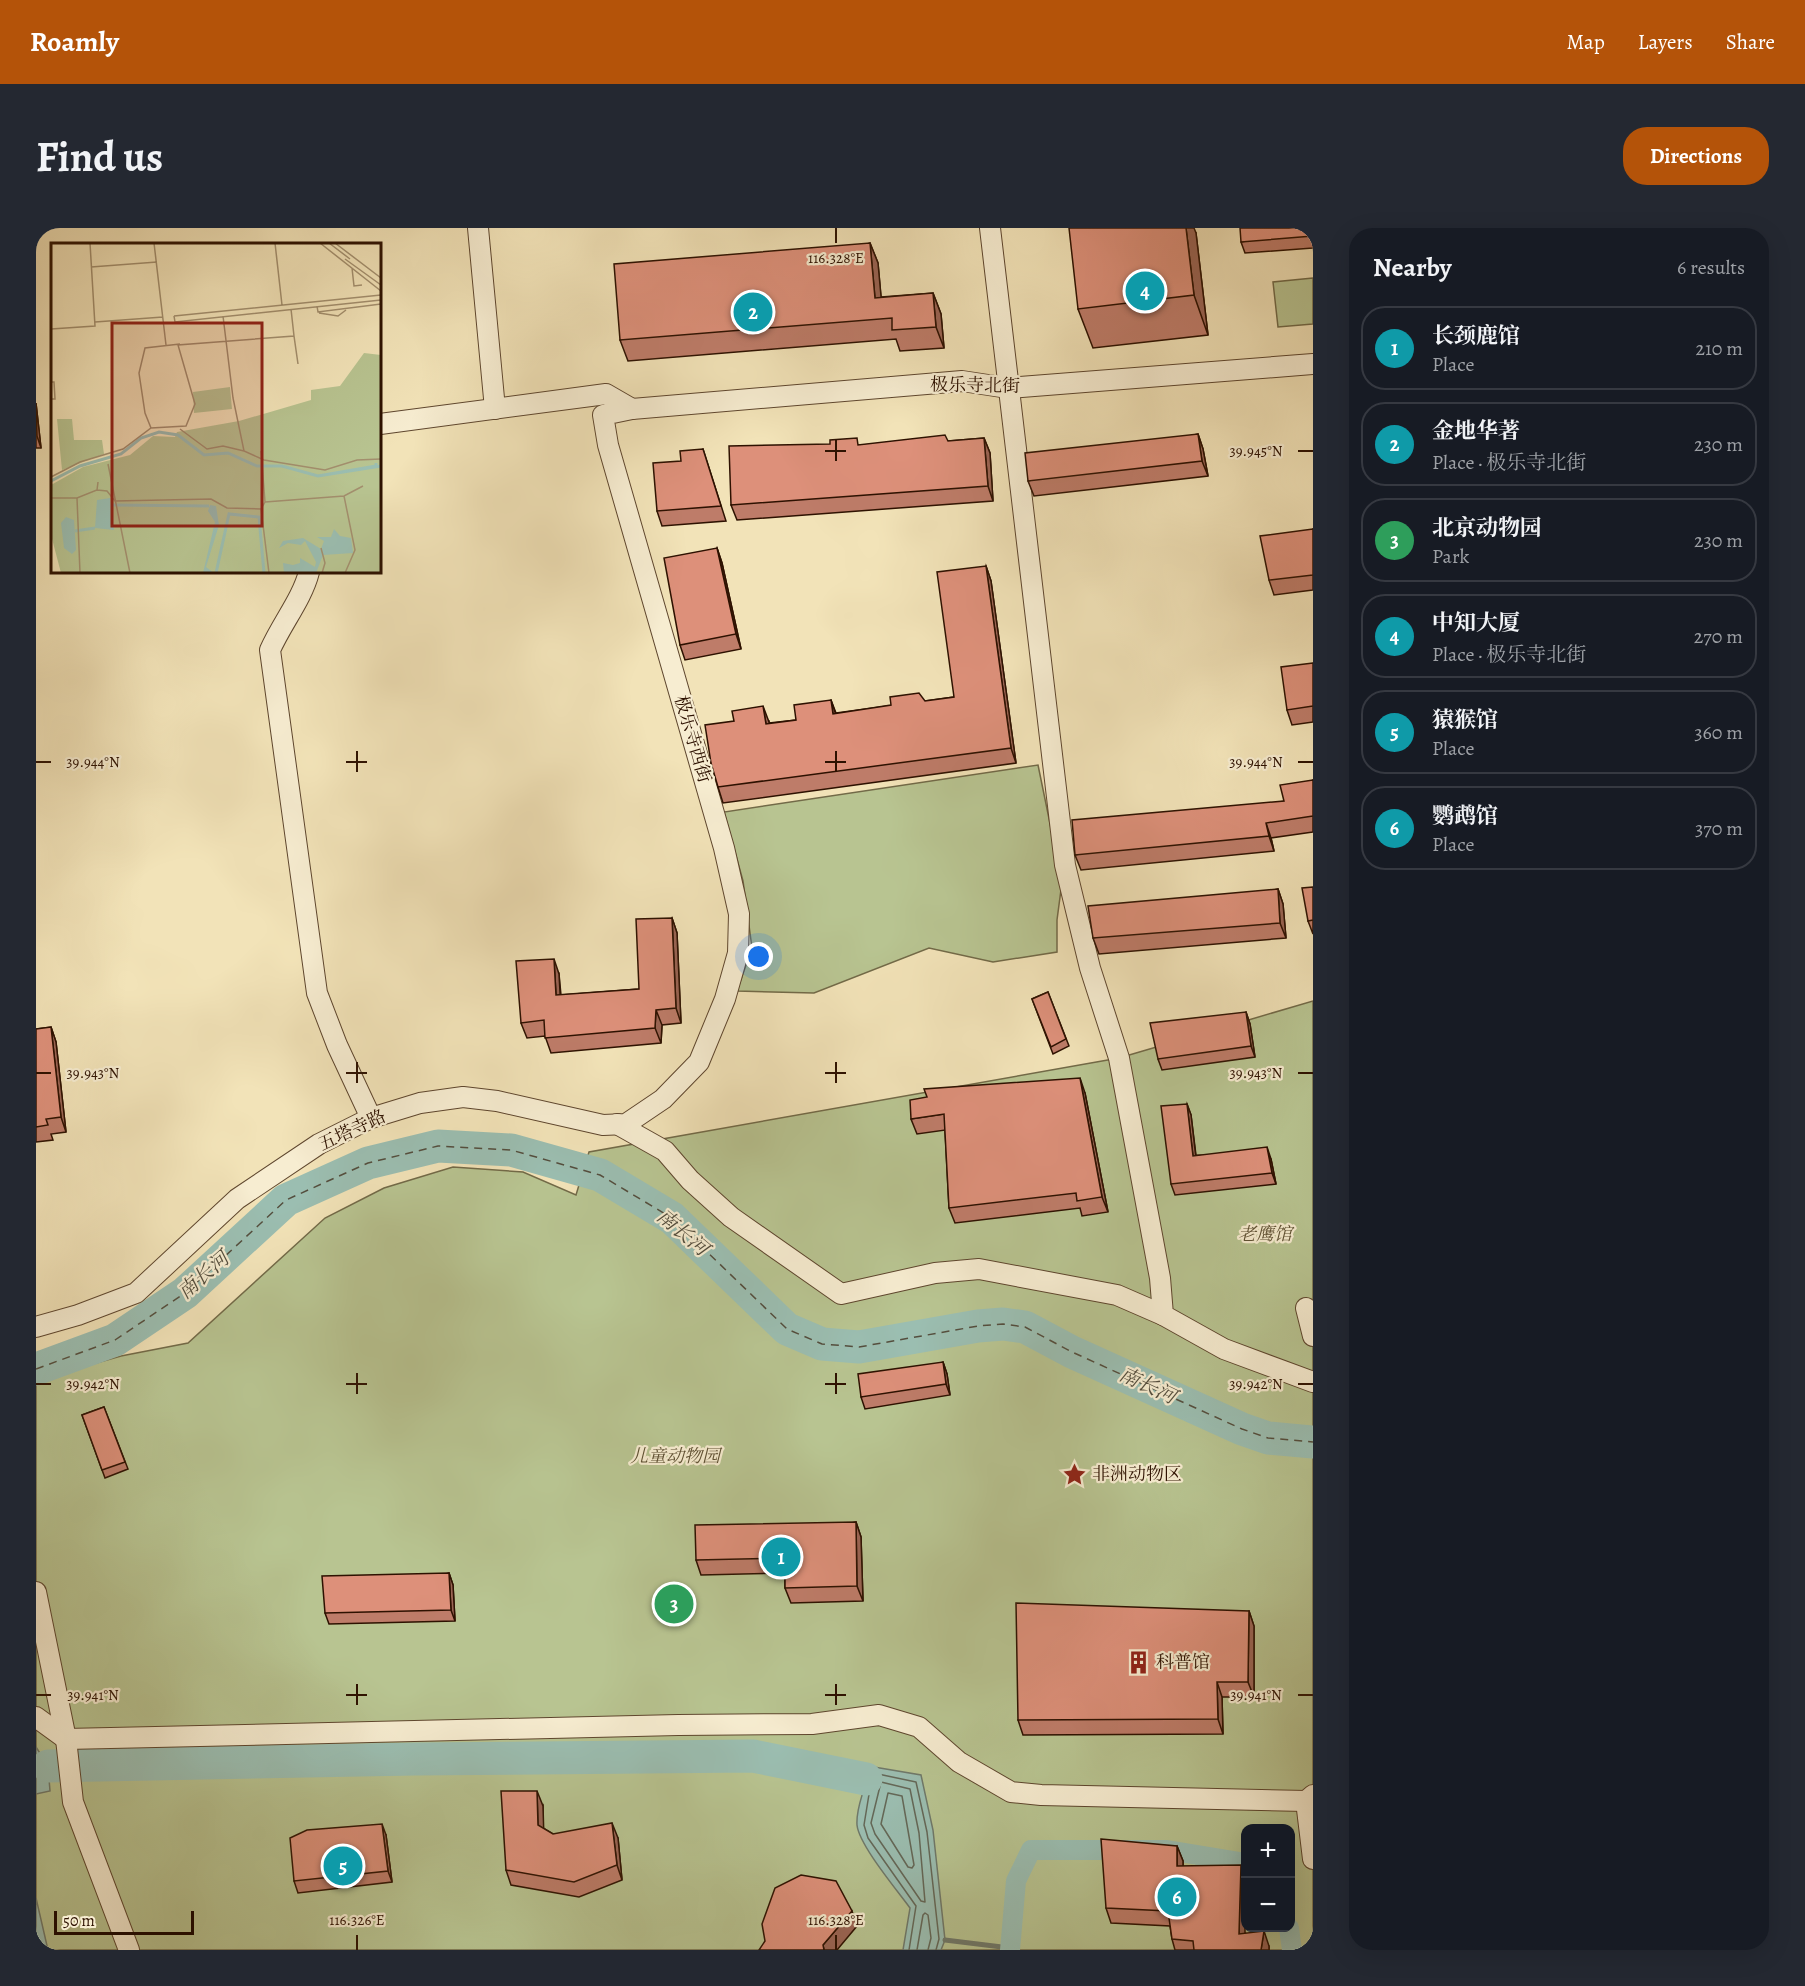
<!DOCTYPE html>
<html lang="en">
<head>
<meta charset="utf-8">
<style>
  body { margin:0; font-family:Alegreya,"Noto Serif SC",serif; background:#242831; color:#f1f3f6 }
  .controls { position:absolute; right:18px; bottom:18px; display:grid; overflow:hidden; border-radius:12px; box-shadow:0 6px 24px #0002 }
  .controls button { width:54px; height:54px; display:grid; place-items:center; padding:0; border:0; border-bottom:2px solid #363941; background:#171b24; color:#f1f3f6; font:30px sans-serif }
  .scale { position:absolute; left:18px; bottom:15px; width:140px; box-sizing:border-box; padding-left:6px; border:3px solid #2d1100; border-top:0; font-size:16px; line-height:21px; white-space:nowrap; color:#2d1100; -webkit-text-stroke:4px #f7edd1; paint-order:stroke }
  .you { position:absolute; left:723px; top:729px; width:21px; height:21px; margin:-15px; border:4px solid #fff; border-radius:50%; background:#1a73e8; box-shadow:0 0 0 9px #1a73e833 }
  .badge { display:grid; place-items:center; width:39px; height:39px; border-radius:50%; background:#b45309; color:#fff; font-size:20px; font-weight:700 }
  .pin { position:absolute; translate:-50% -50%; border:3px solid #fff; box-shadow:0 2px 6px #0006 }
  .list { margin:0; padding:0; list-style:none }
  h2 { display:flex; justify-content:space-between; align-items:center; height:78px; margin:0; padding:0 24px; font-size:26px }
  h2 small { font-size:20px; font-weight:400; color:#9ea1a6 }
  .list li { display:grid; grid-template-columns:39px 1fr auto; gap:18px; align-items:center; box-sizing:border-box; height:84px; margin:0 12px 12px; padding:0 12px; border:2px solid #363941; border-radius:24px }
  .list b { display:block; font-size:22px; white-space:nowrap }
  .list p { margin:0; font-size:20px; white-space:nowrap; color:#9ea1a6 }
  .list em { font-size:20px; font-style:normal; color:#9ea1a6 }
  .map { position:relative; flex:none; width:1277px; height:1722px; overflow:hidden; border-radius:24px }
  header { display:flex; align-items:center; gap:36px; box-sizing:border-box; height:84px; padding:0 30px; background:#b45309; color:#fff }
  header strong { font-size:28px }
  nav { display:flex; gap:33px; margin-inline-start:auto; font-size:21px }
  .intro { display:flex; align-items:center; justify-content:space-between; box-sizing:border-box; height:144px; padding:0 36px }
  h1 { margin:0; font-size:42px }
  .button { padding:15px 27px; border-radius:24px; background:#b45309; color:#fff; font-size:21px; font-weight:700 }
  main { display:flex; gap:36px; padding:0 36px }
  aside { flex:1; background:#171b24; border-radius:24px; box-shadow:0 6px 24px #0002 }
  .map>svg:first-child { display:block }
  .green { fill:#b8c491; stroke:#726a48; stroke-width:1.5; fill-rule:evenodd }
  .water { fill:#9bbeb1; stroke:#6f796a; stroke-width:1.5 }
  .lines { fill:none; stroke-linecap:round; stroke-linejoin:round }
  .shore { stroke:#646858; stroke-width:1.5 }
  .stream { stroke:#6f796a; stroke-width:5 }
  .canal { stroke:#9bbeb1; stroke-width:20 }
  .river { stroke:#9bbeb1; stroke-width:33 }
  .ferry { stroke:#544e3e; stroke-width:1.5; stroke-dasharray:8 6; stroke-linecap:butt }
  .minor-casing { stroke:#5e462e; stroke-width:22 }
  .minor { stroke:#f7edd1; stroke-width:20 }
  .wall { fill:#be7c69; stroke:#2d1100; stroke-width:1.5 }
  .shaded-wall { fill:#9b6555; stroke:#2d1100; stroke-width:1.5 }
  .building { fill:#dd907a; stroke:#2d1100; stroke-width:1.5 }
  .ticks { fill:none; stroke:#2d1100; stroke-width:2 }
  .labels { text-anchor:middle; stroke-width:4.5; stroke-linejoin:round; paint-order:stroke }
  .street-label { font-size:18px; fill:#2d1100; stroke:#f7edd1 }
  .park-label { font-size:18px; font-style:italic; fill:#5e5033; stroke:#f7edd1 }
  .poi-label { font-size:18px; fill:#2d1100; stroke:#f7edd1; text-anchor:start }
  .water-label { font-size:20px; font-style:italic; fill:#544e3e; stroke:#f7edd1 }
  .inset-river { fill:none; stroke:#9bbeb1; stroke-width:3 }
  .inset-road { fill:none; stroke:#a38f6e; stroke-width:1.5 }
  .view { fill:#8f2418; fill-opacity:0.15; stroke:#8f2418; stroke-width:3 }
  .inset-edge { fill:none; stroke:#2d1100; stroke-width:3 }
  .ticks-label { font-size:15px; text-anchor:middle; fill:#2d1100; stroke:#f7edd1; stroke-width:4.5; stroke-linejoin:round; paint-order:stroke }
</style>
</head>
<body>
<header>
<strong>Roamly</strong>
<nav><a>Map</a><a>Layers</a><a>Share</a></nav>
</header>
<div class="intro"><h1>Find us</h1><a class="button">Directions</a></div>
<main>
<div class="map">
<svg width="1277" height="1722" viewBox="0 0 1277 1722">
  <rect width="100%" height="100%" fill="#f2e3b8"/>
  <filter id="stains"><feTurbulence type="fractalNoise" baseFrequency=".00333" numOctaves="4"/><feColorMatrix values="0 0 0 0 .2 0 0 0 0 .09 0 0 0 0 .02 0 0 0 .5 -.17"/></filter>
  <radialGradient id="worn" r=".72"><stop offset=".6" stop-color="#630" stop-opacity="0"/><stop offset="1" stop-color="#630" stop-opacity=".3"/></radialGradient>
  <g class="green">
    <polygon points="1277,50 1277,96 1242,99 1237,54"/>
    <polygon points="1002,537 1026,654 1021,692 1021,724 957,734 893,720 778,765 701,763 716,720 707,653 688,584"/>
    <path d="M1277 773V1722H0V1152L85 1128 152 1115 289 990 348 960 417 939 487 944 540 967 553 924 1083 830ZM1210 1600H1254V1700H1210Z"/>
  </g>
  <g class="water">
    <polygon points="0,1519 12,1538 14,1563 0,1566"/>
    <path d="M838 1539 885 1547 897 1602 909 1712 905 1722H867L874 1680C861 1662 823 1617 821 1597 820 1581 830 1552 838 1539Z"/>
    <polygon points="0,1670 12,1722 0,1722"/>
  </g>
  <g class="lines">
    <g class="shore">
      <polygon points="845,1554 874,1561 883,1605 889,1674 885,1673 839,1606 835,1595"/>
      <polygon points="852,1565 866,1568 878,1637 876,1640 872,1639 845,1596"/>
      <polyline points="873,1722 880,1678 832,1610 828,1597 835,1554 842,1546 880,1554 891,1604 903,1711 900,1722"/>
      <polyline points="881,1722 887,1687 889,1685 892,1687 895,1710 892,1722"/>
    </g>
    <polyline class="stream" points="909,1712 974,1720"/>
    <g class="canal">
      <polyline points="1253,1700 1256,1722"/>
      <polyline points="974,1722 980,1653 995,1622 1131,1622 1210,1635"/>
    </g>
    <g class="river">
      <polyline points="0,1141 79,1112 149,1065 250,972 332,935 402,918 475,922 564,947 636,990 751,1101 786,1116 823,1119 942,1098 967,1096 989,1099 1036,1124 1206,1201 1232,1210 1277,1214"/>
      <polyline points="12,1538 379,1531 717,1528 830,1551"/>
    </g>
    <polyline class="ferry" points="0,1141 79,1112 149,1065 250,972 332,935 402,918 475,922 564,947 636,990 751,1101 786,1116 823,1119 942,1098 967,1096 989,1099 1036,1124 1206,1201 1232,1210 1277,1214"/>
    <defs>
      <g id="minor">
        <polyline points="442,0 459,181"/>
        <polyline points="954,0 1029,637 1054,740 1083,830 1124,1050 1127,1087 1188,1121 1277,1154"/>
        <polyline points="344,196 570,166 596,181"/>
        <path d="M273 344C266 371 246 395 234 422L281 765 301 817 335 890"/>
        <polyline points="581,896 629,923 654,952 695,989 805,1066 899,1045 943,1041 1081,1067 1127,1087"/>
        <polyline points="1270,1080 1277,1108"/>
        <polyline points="0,1099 42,1087 100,1065 201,971 283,916 335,890 384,875 427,869 461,873 567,897 590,896 627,871 663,834 689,771 702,725 703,686 688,620 572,217 567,187 596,181 926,153 972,160 1277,136"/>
        <polyline points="0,1364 30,1511 37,1574 93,1722"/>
        <polyline points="0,1489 30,1511 642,1497 776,1496 843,1487 883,1499 923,1534 975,1564 1005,1567 1270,1573"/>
        <polyline points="1277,1567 1270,1573 1277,1631"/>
      </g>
    </defs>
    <use href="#minor" class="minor-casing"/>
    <use href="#minor" class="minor"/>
  </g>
  <g class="wall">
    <polygon points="1277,0 1277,20 1209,25 1205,14"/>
    <polygon points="1160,5 1172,107 1057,120 1042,81"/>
    <polygon points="834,15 842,35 845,69 897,65 905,86 908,120 864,123 860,111 592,133 584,112"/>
    <polygon points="0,175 5,220 0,220"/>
    <polygon points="1162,206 1167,221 1172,248 998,268 992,253"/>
    <polygon points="948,210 954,225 957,273 701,292 695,277 824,217 912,213"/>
    <polygon points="667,221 690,293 626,298 621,283 645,233"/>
    <polygon points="1277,301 1277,362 1238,367 1233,352"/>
    <polygon points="681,320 686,335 705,421 649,432 644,417"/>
    <polygon points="950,338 955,353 980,535 687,575 682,559 733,494 733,495 760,492 795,472 800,485 918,469"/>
    <polygon points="1277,435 1277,494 1256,497 1251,482"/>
    <polygon points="1277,552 1277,604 1235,610 1238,623 1045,642 1039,627 1248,573"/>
    <polygon points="1277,659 1277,706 1272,693"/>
    <polygon points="1242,661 1247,676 1250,710 1063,726 1057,710"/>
    <polygon points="636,690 641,705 645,795 626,797 625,815 515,825 509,808 491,810 485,795 523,746 525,767 603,761"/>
    <polygon points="1012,764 1033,818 1017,826 996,771"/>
    <polygon points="1210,784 1214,796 1219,829 1126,842 1122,831"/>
    <polygon points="15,799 20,814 30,904 15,906 17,912 0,914 0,801"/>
    <polygon points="1049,865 1072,984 1046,988 1044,980 919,995 913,980 909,902 881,906 875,891"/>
    <polygon points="1151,876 1155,887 1160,927 1235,931 1240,956 1139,967 1135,956"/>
    <polygon points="907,1134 911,1146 914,1167 829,1181 825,1169"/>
    <polygon points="68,1179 92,1241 69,1250 46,1187"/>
    <polygon points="820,1294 825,1309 827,1373 755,1375 749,1360 749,1345 665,1347 660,1332"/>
    <polygon points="413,1345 417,1357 419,1393 293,1396 289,1385"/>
    <polygon points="1213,1383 1218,1398 1218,1469 1186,1469 1187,1506 987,1507 982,1492"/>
    <polygon points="507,1578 507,1600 517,1606 582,1610 586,1652 543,1669 475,1657 470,1642"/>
    <polygon points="350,1607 356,1654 262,1665 258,1653"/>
    <polygon points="1141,1618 1147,1633 1147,1638 1209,1705 1233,1718 1233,1722 1139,1722 1136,1711 1134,1698 1075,1695 1070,1680"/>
  </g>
  <g class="shaded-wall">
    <polygon points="1150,0 1158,0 1160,5 1172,107 1158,67"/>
    <polygon points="834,15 842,35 847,90 839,70"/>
    <polygon points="897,65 905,86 908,120 900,99"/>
    <polygon points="0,175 5,220 1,208"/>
    <polygon points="1162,206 1167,221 1172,248 1166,233"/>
    <polygon points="948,210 954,225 957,273 952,258"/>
    <polygon points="681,320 686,335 705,421 700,406"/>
    <polygon points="950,338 955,353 980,535 975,520"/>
    <polygon points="795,472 800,487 797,486"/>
    <polygon points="727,478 733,494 736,511 730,496"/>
    <polygon points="1230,595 1235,610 1238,623 1233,608"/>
    <polygon points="1242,661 1247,676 1250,710 1244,695"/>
    <polygon points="636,690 641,705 645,795 640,780"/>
    <polygon points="518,731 523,746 525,782 520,767"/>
    <polygon points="620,782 626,797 625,815 619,800"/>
    <polygon points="1210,784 1214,796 1219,829 1215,818"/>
    <polygon points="15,799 20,814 30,904 25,889"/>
    <polygon points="1044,850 1049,865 1072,984 1066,969"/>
    <polygon points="1151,876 1155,887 1161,939 1157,928"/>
    <polygon points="1231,919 1235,931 1240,956 1236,945"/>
    <polygon points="907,1134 911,1146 914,1167 910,1156"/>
    <polygon points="820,1294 825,1309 827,1373 821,1358"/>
    <polygon points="413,1345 417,1357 419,1393 415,1382"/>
    <polygon points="1213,1383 1218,1398 1218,1469 1212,1454"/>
    <polygon points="1181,1454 1186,1469 1187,1506 1182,1491"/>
    <polygon points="501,1563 507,1578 508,1612 502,1597"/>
    <polygon points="576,1595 582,1610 586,1652 581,1637"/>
    <polygon points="346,1596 350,1607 356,1654 352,1643"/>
    <polygon points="1141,1618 1147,1633 1147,1653 1141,1638"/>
    <polygon points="1205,1637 1209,1650 1209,1721 1203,1706"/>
    <polygon points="816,1683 821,1698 801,1722 788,1722 787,1717"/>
    <polygon points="1228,1703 1233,1718 1233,1722 1225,1722"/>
  </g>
  <g class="building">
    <polygon points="1033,0 1150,0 1158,67 1042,81"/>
    <polygon points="1204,0 1277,0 1277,8 1205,14"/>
    <polygon points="834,15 839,70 897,65 900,99 856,102 856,90 584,112 578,36"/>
    <polygon points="1162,206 1166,233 992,253 989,225"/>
    <polygon points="909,207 912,213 948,210 952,258 695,277 693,218 794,216 794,212 821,210 822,217"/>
    <polygon points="667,221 685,278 621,283 617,235 645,233 644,223"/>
    <polygon points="1277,301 1277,347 1233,352 1224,308"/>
    <polygon points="681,320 700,406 644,417 628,330"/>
    <polygon points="950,338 975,520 682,559 675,535 669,497 698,493 696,483 727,478 730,496 760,492 758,477 795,472 797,486 855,477 854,469 883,465 889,473 918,469 901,344"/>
    <polygon points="1277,435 1277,478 1251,482 1245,439"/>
    <polygon points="1277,552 1277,588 1230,595 1233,608 1039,627 1036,592 1248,573 1244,557"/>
    <polygon points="1277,659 1277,692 1272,693 1266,660"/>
    <polygon points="1242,661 1244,695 1057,710 1052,678"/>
    <polygon points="636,690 640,780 620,782 619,800 509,810 508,792 485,795 480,733 518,731 520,767 603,761 600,691"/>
    <polygon points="1012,764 1030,811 1015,819 996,771"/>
    <polygon points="1210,784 1215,818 1122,831 1114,795"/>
    <polygon points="15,799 25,889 10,891 12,897 0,899 0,801"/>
    <polygon points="1044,850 1066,969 1041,973 1040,965 913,980 908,886 875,891 874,872 891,869 888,861"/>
    <polygon points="1151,876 1157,928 1231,919 1236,945 1135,956 1125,878"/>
    <polygon points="907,1134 910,1156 825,1169 822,1146"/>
    <polygon points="68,1179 89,1234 66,1242 46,1187"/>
    <polygon points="820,1294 821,1358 749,1360 749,1330 660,1332 659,1297"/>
    <polygon points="413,1345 415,1382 289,1385 286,1348"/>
    <polygon points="980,1375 1213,1383 1212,1454 1181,1454 1182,1491 982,1492"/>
    <polygon points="465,1563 501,1563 502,1597 517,1606 576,1595 581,1637 538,1654 470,1642"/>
    <polygon points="346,1596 352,1643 258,1653 254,1610 271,1602"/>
    <polygon points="1065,1611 1141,1618 1141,1638 1205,1637 1203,1706 1228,1703 1225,1722 1158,1722 1157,1713 1136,1711 1132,1683 1070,1680"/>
    <polygon points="765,1647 800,1653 816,1683 787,1717 788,1722 723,1722 729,1713 726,1696 739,1660"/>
  </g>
  <path class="ticks" d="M800 0V15M800 212V233M789 223H810M1262 223H1277M321 523V544M800 523V544M0 534H15M310 534H331M789 534H810M1262 534H1277M321 834V855M800 834V855M0 845H15M310 845H331M789 845H810M1262 845H1277M321 1145V1166M800 1145V1166M0 1156H15M310 1156H331M789 1156H810M1262 1156H1277M321 1456V1477M800 1456V1477M0 1467H15M310 1467H331M789 1467H810M1262 1467H1277M321 1707V1722M800 1707V1722"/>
  <defs>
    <symbol id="sight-bare" viewBox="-9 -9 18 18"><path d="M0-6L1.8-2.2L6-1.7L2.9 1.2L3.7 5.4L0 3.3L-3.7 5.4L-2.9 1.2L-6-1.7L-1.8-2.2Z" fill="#8f2418" stroke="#f7edd1" stroke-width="2.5" paint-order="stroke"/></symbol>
    <symbol id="building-bare" viewBox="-9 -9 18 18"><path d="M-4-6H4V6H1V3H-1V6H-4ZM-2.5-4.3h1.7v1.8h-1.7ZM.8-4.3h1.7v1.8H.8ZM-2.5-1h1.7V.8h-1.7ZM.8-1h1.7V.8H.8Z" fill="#8f2418" stroke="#f7edd1" stroke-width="2.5" paint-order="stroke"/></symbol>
  </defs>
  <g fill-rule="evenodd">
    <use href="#sight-bare" x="1022" y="1230" width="33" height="33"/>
    <use href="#building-bare" x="1086" y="1418" width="33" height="33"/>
  </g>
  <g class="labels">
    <g class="street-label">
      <text transform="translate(939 157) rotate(1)" y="6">极乐寺北街</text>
      <text transform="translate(657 511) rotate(74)" y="6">极乐寺西街</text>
      <text transform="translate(316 902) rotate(-25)" y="6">五塔寺路</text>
    </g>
    <g class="park-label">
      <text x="1229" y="1012">老鹰馆</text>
      <text x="639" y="1234">儿童动物园</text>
    </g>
    <g class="poi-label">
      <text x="1056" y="1252">非洲动物区</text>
      <text x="1120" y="1440">科普馆</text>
    </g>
    <g class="water-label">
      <text transform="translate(647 1004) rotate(40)" y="7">南长河</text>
      <text transform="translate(167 1047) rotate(-41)" y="7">南长河</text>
      <text transform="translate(1112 1157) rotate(25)" y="7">南长河</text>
    </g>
  </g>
  <g transform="translate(15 15)">
    <rect width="330" height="330" fill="#f2e3b8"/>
    <path d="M313 110 330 112V330H10L0 292V242L32 224 79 212 102 193 124 194 126 189 188 178 260 157V147L289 143ZM179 144 181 166 143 170 142 149ZM6 176H21L23 197H51L53 211 11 227Z" fill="#b8c491"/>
    <path d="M59 255 63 287 44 285 46 257ZM159 262 165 263 168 282 155 324 163 330H152L164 279 157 268ZM15 274 23 277 25 307 21 311 13 305 10 280ZM283 286 289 293 300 295 302 310 272 312 265 330H233L232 320 242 322 249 320V315L264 324 265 319 254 298 250 302 237 300 228 305 232 298 252 295 270 306 273 298 266 294H280Z" fill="#9bbeb1"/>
    <path class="inset-river" d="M0 238 29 223 70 211 90 195 108 189 127 192 153 212 177 210 206 223H231L267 233 330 223M0 238 29 223 70 211 90 195 108 189 127 192 153 212 177 210 206 223H231L267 233 325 223V220M62 262 158 263M24 288 44 285M165 330 178 271 208 274 213 330"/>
    <path class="inset-road" d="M103 0 115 102M224 0 231 62M269 0 330 48M278 0 299 16M284 0 330 35M294 16 330 42M40 24 106 19M301 25 303 43 311 42M266 63 267 69 330 61M268 70 287 73 295 67M123 73 124 79 330 57M123 73 330 52M172 73 182 155 193 208 213 217 274 227 306 217 330 216M44 79 112 74M0 86 44 83 39 0M243 93 247 121M0 139H3L4 156H0M100 185 94 170 88 130 94 105 129 101M129 186 156 206 172 203 193 208M210 208 214 259 210 266 218 330M57 221 79 330M0 234 29 219 72 206 100 185 135 183 144 161 127 102 243 93 240 66M46 247 56 248 64 258 160 256 176 265 210 266M293 253 304 307 294 330M0 255H26L46 247 47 239M26 255 29 330M214 259 293 253 312 243M270 305 274 320 271 330"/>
    <path class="view" d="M61 80H211V283H61Z"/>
    <rect width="330" height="330" class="inset-edge"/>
  </g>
  <g class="ticks-label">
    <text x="800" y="35">116.328°E</text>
    <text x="1220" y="228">39.945°N</text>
    <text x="57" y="539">39.944°N</text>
    <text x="1220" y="539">39.944°N</text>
    <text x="57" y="850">39.943°N</text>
    <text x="1220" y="850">39.943°N</text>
    <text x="57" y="1161">39.942°N</text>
    <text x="1220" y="1161">39.942°N</text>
    <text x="57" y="1472">39.941°N</text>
    <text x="1220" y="1472">39.941°N</text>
    <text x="321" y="1697">116.326°E</text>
    <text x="800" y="1697">116.328°E</text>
  </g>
  <rect width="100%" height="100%" filter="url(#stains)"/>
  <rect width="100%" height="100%" fill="url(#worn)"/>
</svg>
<div class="controls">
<button>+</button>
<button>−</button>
</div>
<div class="scale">50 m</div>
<div class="you"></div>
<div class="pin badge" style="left:745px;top:1329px;background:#0f9aa8">1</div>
<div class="pin badge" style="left:717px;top:84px;background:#0f9aa8">2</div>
<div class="pin badge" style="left:638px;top:1376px;background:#2e9e5b">3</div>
<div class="pin badge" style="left:1109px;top:63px;background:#0f9aa8">4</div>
<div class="pin badge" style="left:307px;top:1638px;background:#0f9aa8">5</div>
<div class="pin badge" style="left:1141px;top:1669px;background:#0f9aa8">6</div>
</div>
<aside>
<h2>Nearby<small>6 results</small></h2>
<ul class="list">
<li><span class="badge" style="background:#0f9aa8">1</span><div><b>长颈鹿馆</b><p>Place</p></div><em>210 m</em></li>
<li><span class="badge" style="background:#0f9aa8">2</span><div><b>金地华著</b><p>Place · 极乐寺北街</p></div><em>230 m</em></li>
<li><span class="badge" style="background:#2e9e5b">3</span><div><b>北京动物园</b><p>Park</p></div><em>230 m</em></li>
<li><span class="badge" style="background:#0f9aa8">4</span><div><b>中知大厦</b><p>Place · 极乐寺北街</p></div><em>270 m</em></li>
<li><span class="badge" style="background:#0f9aa8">5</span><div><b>猿猴馆</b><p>Place</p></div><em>360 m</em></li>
<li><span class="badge" style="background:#0f9aa8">6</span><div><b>鹦鹉馆</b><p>Place</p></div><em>370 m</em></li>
</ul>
</aside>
</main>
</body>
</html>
